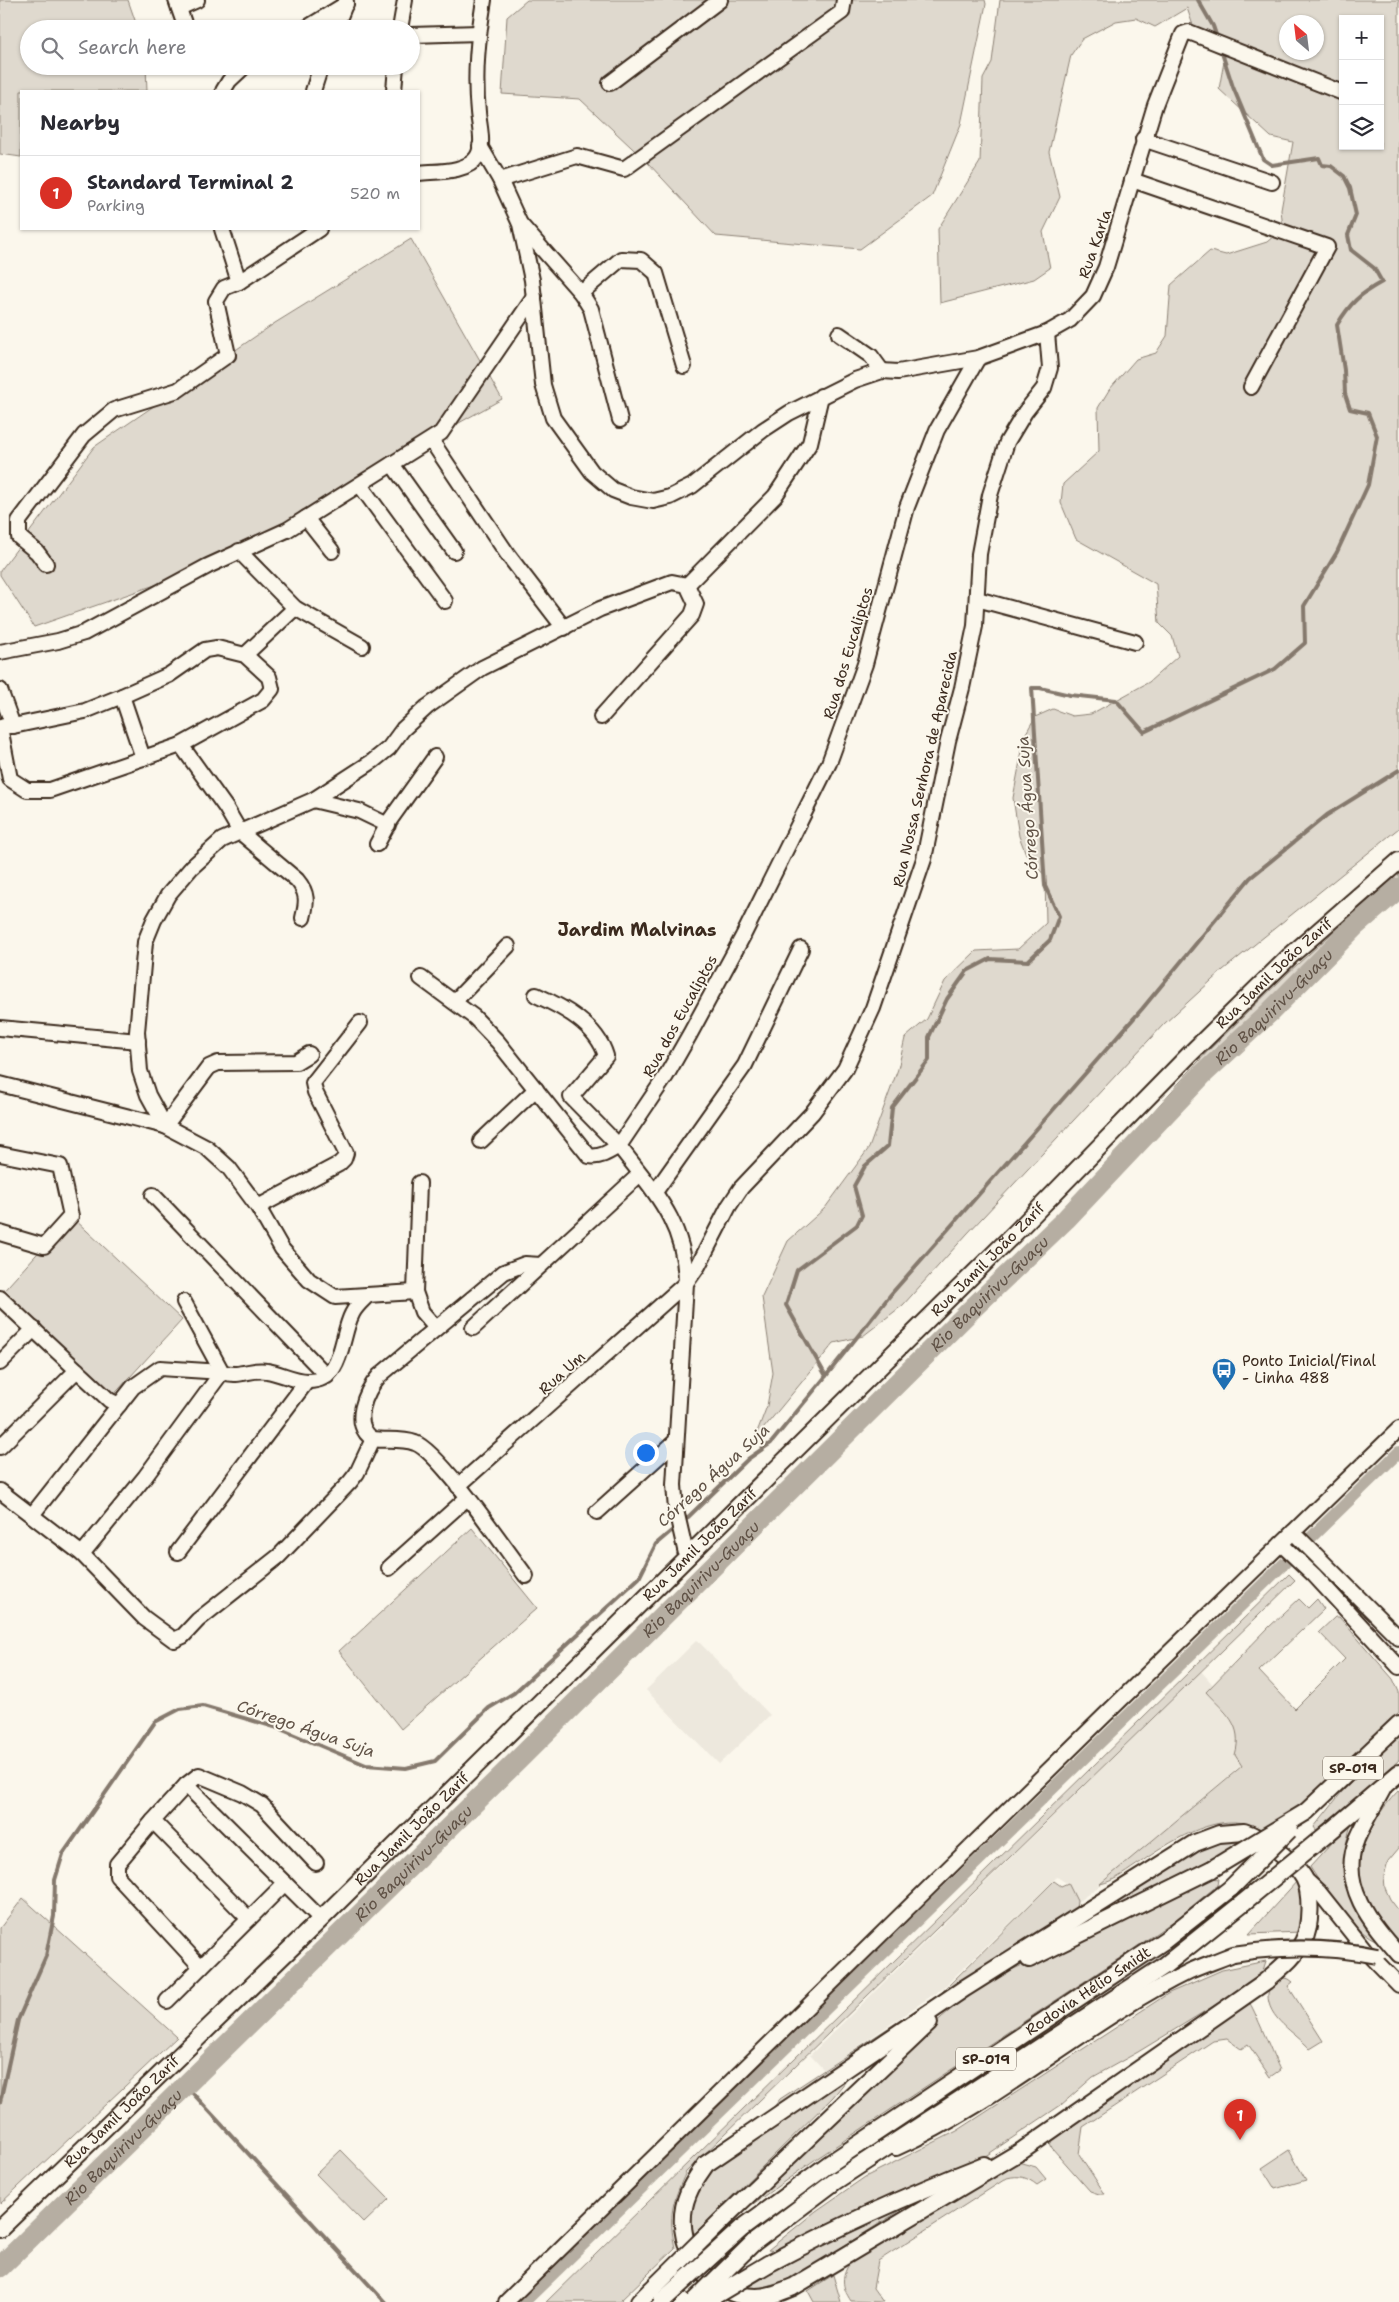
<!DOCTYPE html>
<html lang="en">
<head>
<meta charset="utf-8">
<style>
  body { margin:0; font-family:"Shantell Sans",sans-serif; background:#f2f2f3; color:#2b2b33 }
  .controls { position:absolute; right:15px; top:15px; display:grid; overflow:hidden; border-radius:0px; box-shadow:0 1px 4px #0004 }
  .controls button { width:45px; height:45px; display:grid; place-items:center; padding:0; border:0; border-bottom:1px solid #e1e1e2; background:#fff; color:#2b2b33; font:25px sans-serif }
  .compass { position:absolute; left:1279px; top:15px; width:45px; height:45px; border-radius:50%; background:#fff; box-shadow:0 1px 4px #0004; rotate:332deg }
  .you { position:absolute; left:645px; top:1452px; width:18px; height:18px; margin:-12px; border:4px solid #fff; border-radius:50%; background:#1a73e8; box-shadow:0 0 0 8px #1a73e833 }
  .badge { display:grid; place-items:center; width:32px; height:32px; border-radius:50%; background:#d93025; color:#fff; font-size:16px; font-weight:700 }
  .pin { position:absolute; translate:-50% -41px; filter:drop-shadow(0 1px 2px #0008) }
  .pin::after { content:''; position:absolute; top:26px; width:18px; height:15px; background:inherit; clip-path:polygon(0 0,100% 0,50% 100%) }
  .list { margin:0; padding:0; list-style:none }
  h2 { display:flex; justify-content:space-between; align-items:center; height:65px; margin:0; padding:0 20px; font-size:21px }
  h2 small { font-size:16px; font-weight:400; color:#7c7c81 }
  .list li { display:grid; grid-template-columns:32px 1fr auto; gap:15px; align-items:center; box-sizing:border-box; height:75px; padding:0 20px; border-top:1px solid #e1e1e2 }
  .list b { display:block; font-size:19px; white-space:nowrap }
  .list p { margin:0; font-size:16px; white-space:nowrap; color:#7c7c81 }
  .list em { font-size:16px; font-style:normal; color:#7c7c81 }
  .icon { flex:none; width:28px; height:28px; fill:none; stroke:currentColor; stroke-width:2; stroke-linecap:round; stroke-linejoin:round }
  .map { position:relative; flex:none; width:1399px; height:2302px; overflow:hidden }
  .search { position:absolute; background:#fff; box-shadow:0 1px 4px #0004; left:20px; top:20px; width:400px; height:55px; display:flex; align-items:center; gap:12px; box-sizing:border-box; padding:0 18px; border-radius:28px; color:#7c7c81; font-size:19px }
  .panel { position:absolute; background:#fff; box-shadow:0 1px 4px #0004; left:20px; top:90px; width:400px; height:140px; border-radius:0px }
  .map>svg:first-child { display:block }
  .built { fill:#ede8dd }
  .green { fill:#dfd9ce; stroke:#8d8276; fill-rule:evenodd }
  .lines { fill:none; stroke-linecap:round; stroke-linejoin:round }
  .stream { stroke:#85796d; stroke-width:4 }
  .canal { stroke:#b6aea2; stroke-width:12 }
  .river { stroke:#b6aea2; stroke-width:21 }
  .minor-casing { stroke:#3b2a1e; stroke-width:18 }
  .major-casing { stroke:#3b2a1e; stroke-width:20 }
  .minor { stroke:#fbf7ec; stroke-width:14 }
  .major { stroke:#fbf7ec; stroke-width:16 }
  .minor-bridge-casing { stroke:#3b2a1e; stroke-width:18; stroke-linecap:butt }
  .major-bridge-casing { stroke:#3b2a1e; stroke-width:20; stroke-linecap:butt }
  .minor-bridge { stroke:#fbf7ec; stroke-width:14 }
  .major-bridge { stroke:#fbf7ec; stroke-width:16 }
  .labels { text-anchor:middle; stroke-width:4; stroke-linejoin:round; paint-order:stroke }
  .shield { fill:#fbf7ec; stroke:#75685c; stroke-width:1 }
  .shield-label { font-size:14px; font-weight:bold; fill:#3b2a1e }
  .street-label { font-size:15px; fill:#3b2a1e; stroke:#fbf7ec }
  .poi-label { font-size:15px; fill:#3b2a1e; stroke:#fbf7ec; text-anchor:start }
  .water-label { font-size:16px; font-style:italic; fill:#605246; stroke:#fbf7ec }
  .quarter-label { font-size:18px; font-weight:bold; fill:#3b2a1e; stroke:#fbf7ec }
</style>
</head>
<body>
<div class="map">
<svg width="1399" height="2302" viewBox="0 0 1399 2302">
  <rect width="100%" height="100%" fill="#fbf7ec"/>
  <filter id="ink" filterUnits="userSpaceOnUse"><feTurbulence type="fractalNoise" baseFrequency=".02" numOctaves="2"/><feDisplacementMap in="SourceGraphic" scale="10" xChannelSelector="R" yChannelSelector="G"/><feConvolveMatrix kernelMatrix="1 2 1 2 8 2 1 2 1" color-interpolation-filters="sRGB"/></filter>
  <g filter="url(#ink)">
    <g class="built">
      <polygon points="697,1640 770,1715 719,1764 646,1690"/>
      <polygon points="1201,1671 1215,1687 1208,1694 1240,1730 1244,1763 1102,1884 1076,1903 1068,1884 1057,1877 943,1988 824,2070 810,2055"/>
    </g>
    <g class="green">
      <polygon points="0,0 128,0 138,29 29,29 29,66 146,66 147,91 21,91 21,157 0,154"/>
      <polygon points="527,0 985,0 986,4 961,124 932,196 860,249 716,236 648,163 580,99 502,94 507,17"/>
      <path d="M1000 0H1399V828L1223 970 1164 1024 967 1234 903 1305 863 1336 834 1343 754 1440 767 1406 773 1373 762 1297 788 1241 825 1208 869 1148 898 1069 905 1038 927 1019 945 981 976 951 1018 949 1046 923 1045 876 1026 854 1019 836 1013 798 1025 735 1035 717 1053 709 1072 716 1091 714 1149 682 1178 656 1172 636 1159 623 1156 584 1076 539 1061 503 1063 484 1099 451 1098 408 1109 390 1136 359 1156 353 1167 336 1171 285 1210 251 1226 255 1267 242 1283 228 1281 210 1293 142 1271 137 1219 89 1225 56 1199 43 1187 8 1155 27 1136 18 1116 21 1082 39 1071 55 1049 152 1060 197 1043 232 1050 268 1034 279 940 303 938 229 980 162 983 79 992 62ZM1343 19H1380V146H1343ZM1286 22H1316V52H1286Z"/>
      <polygon points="411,239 502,399 441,433 287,530 198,570 34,627 0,575 0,571 94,447 275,323"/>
      <polygon points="1399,873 1399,884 1355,922 1256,1017 1241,1026 1200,1067 1191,1082 1182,1087 1167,1102 1131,1149 1095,1184 1093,1186 1089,1183 1207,1052 1289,972"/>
      <polygon points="71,1216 182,1320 109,1400 0,1295"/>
      <polygon points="472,1528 537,1608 401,1729 339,1651"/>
      <path d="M1289 1574 1295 1580 686 2172C672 2203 668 2215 675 2248L619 2302H546Z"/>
      <path d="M1299 1599 1308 1608 1317 1599 1324 1609 1259 1671 1295 1709 1345 1659 1319 1632 1335 1617H1339L1393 1679 1399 1692V1712L1302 1807 1265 1831C1260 1829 1254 1825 1248 1824 1213 1814 1168 1843 1141 1862 1128 1870 1116 1881 1100 1884L1242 1766 1235 1755C1244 1724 1225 1713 1206 1692L1269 1627Z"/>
      <polygon points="1399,1735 1399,1760 1353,1802 1316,1830 1314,1827 1341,1793"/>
      <path d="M1399 1790V1848L1388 1861 1384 1876 1385 1888 1390 1899 1399 1911V1949C1389 1934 1376 1920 1368 1905 1345 1864 1371 1819 1399 1790Z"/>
      <path d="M1352 1821C1334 1881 1350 1892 1380 1942 1352 1932 1326 1892 1310 1867Z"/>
      <polygon points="1231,1840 1249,1841 1058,1938 1198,1847"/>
      <polygon points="1212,1878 1219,1879 1218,1885 1175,1920 1135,1948 813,2161 753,2204 749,2204 927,2030 956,2005 994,1978"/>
      <polygon points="1298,1880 1305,1894 1301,1932 1249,1934"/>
      <polygon points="1054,1881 1061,1886 1068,1883 1077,1901 1076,1909 773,2108 780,2099 940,1994"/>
      <path d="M1238 1895 1239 1897 1176 1950 749 2238 747 2235C809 2182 879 2137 947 2093 1046 2029 1145 1966 1238 1895Z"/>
      <polygon points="23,1898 177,2037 0,2204 0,1928"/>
      <polygon points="1266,1961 1261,1977 1138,2052 1093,2077 1061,2105 987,2155 953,2173 777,2251 768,2250 816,2211 865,2177 957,2131 1169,1993 1222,1970"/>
      <path d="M1284 1978 1289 1979 1293 1982 1288 1986 1323 2041 1310 2049C1295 2032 1267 2019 1268 1994 1269 1984 1276 1981 1284 1978Z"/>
      <path d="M1249 2002C1253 2006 1275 2060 1280 2070L1270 2077 1248 2044 1241 2049 1227 2039 1213 2041 1083 2127 1079 2154 1105 2194H1099L1090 2191 1052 2148 1049 2140Z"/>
      <polygon points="850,2076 833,2097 695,2233 689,2229 687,2210 705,2173"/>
      <polygon points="341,2150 389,2199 364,2223 316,2174"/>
      <polygon points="1289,2150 1306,2180 1275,2189 1262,2168"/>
      <path d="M1018 2162 1036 2167 1046 2179 1037 2185C1027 2177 1019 2175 1007 2178L878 2261 873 2288 883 2302 851 2301C841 2286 841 2276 851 2261Z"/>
      <polygon points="930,2192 791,2279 755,2289 745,2286 771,2267"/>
      <polygon points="833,2275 841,2302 814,2302 808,2291"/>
    </g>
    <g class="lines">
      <g class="stream">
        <polyline points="1198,0 1213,26 1217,38"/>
        <polyline points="826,1376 892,1293 1142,1009 1250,878 1327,815 1399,770"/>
        <path d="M682 1523 748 1459 771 1443 826 1376 786 1305 797 1270 857 1225 862 1215 854 1186 865 1166 888 1146 892 1108 929 1060V1037L947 999 967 971 990 959 1028 961 1050 940 1059 916 1045 886 1032 688H1040L1070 695 1116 700 1144 732 1275 669 1305 643 1304 606 1337 552 1368 485 1377 436 1368 413 1350 409 1345 394 1344 370 1337 325C1350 303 1360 294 1382 282L1374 268 1351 250 1348 235 1356 215 1350 188 1344 176 1331 166 1322 165 1319 158 1272 165 1263 159 1233 87 1220 47"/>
        <polyline points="187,2087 385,2302"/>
        <polyline points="0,2102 18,2020 46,1956 54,1916 55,1880 63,1854 155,1722 180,1709 203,1706 278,1728 366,1765 406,1768 435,1761 489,1708 514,1693 639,1578 656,1544 676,1527"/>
      </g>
      <polyline class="canal" points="524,2302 1399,1452"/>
      <path class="river" id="s1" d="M0 2267 517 1761 975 1306 1066 1219 1202 1075 1270 1012 1355 926 1399 888"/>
      <defs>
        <g id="minor">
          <polyline points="176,0 186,29"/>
          <polyline points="179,8 197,0"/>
          <polyline points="305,29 346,4"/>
          <polyline points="335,29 346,2"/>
          <polyline points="400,29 405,0"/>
          <polyline points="411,35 479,33"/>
          <polyline points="610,83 720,0"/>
          <polyline points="223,91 229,81 245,66"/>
          <polyline points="313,91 321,66"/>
          <polyline points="394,91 396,66"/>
          <polyline points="1143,139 1272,182"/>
          <polyline points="480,146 500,180 520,224 532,280 543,385 553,418 592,472 613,490 631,497 653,501 670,497 692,486 763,430 789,413 855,380 882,371 898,372 978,358 1047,333 1070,320 1093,296 1106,267 1155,105 1183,34 1189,32 1343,93"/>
          <path d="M419 173C435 171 467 173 477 157 485 144 479 126 478 112 474 73 478 38 484 0"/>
          <polyline points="500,180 577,156 624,169 842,12 844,0"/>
          <polyline points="1132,180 1327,247 1251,387"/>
          <polyline points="521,225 581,293 591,309 620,420"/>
          <polyline points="222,229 239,282"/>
          <polyline points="581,293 621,259 641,260 656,273 684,366"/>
          <polyline points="839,334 871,356 882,371"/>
          <polyline points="431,440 508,555 564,628"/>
          <polyline points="392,464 454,551"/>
          <polyline points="360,485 445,601"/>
          <polyline points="306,518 332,551"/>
          <polyline points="239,551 295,608 362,646"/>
          <polyline points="46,564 37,552 19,537 19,521 84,435 114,410 178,390 228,355 216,301 224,288 239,282 319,229"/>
          <polyline points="687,585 775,496 810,443 821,396"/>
          <polyline points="977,599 1135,642"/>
          <polyline points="0,652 58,641 84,633 208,566 287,530 441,433 534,297"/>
          <polyline points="245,655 295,608"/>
          <polyline points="0,690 13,726 4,726"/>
          <polyline points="122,696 169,675 205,650 217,648 245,655 269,677 272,689 263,700 181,745"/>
          <polyline points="13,726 85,711 122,696 143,758"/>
          <path d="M0 727 10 779 27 790H50L181 745 226 808 240 832 297 880C308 893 307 902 303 918"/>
          <polyline points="313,800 359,811 388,825"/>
          <polyline points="377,844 390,820 435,757"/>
          <path d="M421 978 474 1017 498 1042 589 1156C600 1158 609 1152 619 1146L571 1097 606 1056C597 1025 563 1007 536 995"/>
          <polyline points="455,1001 508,946"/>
          <polyline points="0,1028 138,1041"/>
          <polyline points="0,1084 165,1126 209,1067 218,1063 296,1062 309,1054"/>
          <polyline points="481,1141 536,1089"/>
          <polyline points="0,1154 60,1166 71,1216 44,1246 0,1233"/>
          <polyline points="419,1183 415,1292 422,1312 436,1328"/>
          <polyline points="655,1192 745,1065 801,949"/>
          <polyline points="153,1195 327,1376"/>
          <polyline points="258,1207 339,1164 344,1159 346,1153 315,1092 313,1083 360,1023"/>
          <polyline points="415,1292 335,1297 309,1280 282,1249 258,1207 229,1168 207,1148 165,1126 148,1095 140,1071 137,1032 145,942 154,920 168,895 192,867 222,840 313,800 373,761 389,748 403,729 427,707 482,668 600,609 672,582 687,585 696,604 692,615 601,717"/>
          <polyline points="0,1298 109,1400 119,1405"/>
          <path d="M184 1302 222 1372C241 1378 250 1368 267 1371 281 1373 293 1381 308 1381 344 1381 340 1337 352 1314 355 1307 362 1301 367 1296"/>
          <polyline points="473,1328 640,1174"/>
          <polyline points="0,1363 34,1329"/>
          <polyline points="0,1447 77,1370"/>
          <polyline points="458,1486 686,1283 698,1266 729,1206 741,1188 812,1113 845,1069 873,1008 924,859 948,741 962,688 975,626 979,554 990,495 1007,442 1025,412 1044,388 1050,368 1047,333"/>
          <polyline points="0,1491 82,1554 144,1618 174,1640 183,1636 198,1620 279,1556 350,1482 357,1473 373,1439"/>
          <polyline points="597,1512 676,1441"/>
          <polyline points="32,1515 133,1387 160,1368 222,1372 145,1477 82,1554"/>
          <polyline points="1293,1532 1399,1638"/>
          <polyline points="1281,1544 1314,1575 1399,1667"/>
          <polyline points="178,1552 307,1381"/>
          <path d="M687 1558 676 1510 674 1485 686 1283C685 1222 654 1192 619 1146L666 1076 690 1034 743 936 829 763 865 664 907 507 937 430 978 358"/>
          <polyline points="389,1568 467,1498"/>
          <path d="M526 1576C507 1551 439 1451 415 1443 402 1438 386 1441 373 1439 350 1425 366 1391 379 1376L504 1272 525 1264 541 1265"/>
          <polyline points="186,1785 321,1919"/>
          <path d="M1384 1788C1375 1805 1365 1821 1357 1839 1338 1885 1371 1923 1399 1955"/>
          <polyline points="153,1821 117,1864 117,1876 201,1967"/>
          <polyline points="1304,1878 1319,1892 1366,1951 1399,1985"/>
          <polyline points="249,1919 153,1821 186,1785 199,1775 242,1793 262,1805 316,1863"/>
          <polyline points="167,2001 285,1883"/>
          <path d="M896 2148C1001 2102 1087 2021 1190 1971 1204 1965 1219 1960 1233 1954"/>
          <polyline points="506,2302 1104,1716 1399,1429"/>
        </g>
        <g id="major">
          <polyline points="1306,1812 1399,1724"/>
          <path d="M1244 1832C1261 1837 1295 1862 1304 1878 1312 1893 1311 1927 1303 1942 1294 1958 1279 1969 1266 1981L1023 2150 793 2287C781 2292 769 2297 756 2297 704 2297 669 2240 688 2194 692 2183 699 2174 706 2164L965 1988 1195 1843 1219 1834Z"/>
          <polyline points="1327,1834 1399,1773"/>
          <polyline points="1029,1959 1212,1869"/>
          <polyline points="728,2214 929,2023"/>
          <path id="s2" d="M0 2229 321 1919 1020 1228 1190 1054 1290 956 1399 861"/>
          <path id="s3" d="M741 2229 829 2164 1165 1940 1231 1888"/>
          <polyline points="753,2243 834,2182 1164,1966 1244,1902"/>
          <path d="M768 2264C839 2226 910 2194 984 2165"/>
          <polyline points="639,2302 651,2290"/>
        </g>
      </defs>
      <use href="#minor" class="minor-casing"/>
      <use href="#major" class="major-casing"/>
      <use href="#minor" class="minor"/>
      <use href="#major" class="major"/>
      <defs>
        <path id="minor-bridge" d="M1233 1954C1282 1946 1328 1946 1377 1956"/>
        <g id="major-bridge">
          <polyline points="1212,1869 1306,1812"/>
          <polyline points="1231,1888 1289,1830"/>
          <polyline points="1244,1902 1327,1834"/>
          <polyline points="651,2290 728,2214"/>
          <polyline points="662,2301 741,2229"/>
          <polyline points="693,2302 753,2243"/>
          <polyline points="704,2302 768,2264"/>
        </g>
      </defs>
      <use href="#minor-bridge" class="minor-bridge-casing"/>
      <use href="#major-bridge" class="major-bridge-casing"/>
      <use href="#minor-bridge" class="minor-bridge"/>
      <use href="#major-bridge" class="major-bridge"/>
    </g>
  </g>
  <defs>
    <symbol id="bus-pin" viewBox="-11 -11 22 30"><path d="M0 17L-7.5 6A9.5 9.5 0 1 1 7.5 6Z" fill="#1f6fb2" stroke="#fbf7ec"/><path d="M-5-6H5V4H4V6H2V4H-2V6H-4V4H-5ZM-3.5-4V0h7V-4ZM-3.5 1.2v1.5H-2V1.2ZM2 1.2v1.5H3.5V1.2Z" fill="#fff"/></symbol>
  </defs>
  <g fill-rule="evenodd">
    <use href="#bus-pin" x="1210" y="1356" width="28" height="38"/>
  </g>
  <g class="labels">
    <g class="shield">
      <rect x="1323" y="1756.5" width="60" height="23" rx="4"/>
      <rect x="956" y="2047.5" width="60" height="23" rx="4"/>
    </g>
    <g class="shield-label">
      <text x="1353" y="1773">SP-019</text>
      <text x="986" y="2064">SP-019</text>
    </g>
    <g class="street-label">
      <text transform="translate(1095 244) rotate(-71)" y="5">Rua Karla</text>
      <text transform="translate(848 653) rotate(-73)" y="5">Rua dos Eucaliptos</text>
      <text transform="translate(925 769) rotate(-77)" y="5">Rua Nossa Senhora de Aparecida</text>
      <text dy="5" stroke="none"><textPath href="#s2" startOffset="1789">Rua Jamil João Zarif</textPath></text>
      <text transform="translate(680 1016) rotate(-61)" y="5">Rua dos Eucaliptos</text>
      <text dy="5" stroke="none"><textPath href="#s2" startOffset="1384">Rua Jamil João Zarif</textPath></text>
      <text transform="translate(562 1373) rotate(-42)" y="5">Rua Um</text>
      <text dy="5" stroke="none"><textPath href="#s2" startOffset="979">Rua Jamil João Zarif</textPath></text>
      <text dy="5" stroke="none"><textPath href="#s2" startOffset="574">Rua Jamil João Zarif</textPath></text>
      <text dy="5" stroke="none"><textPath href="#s3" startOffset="421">Rodovia Hélio Smidt</textPath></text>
      <text dy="5" stroke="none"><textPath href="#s2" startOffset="169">Rua Jamil João Zarif</textPath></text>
    </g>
    <g class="poi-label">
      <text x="1242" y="1366">Ponto Inicial/Final<tspan x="1242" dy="17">- Linha 488</tspan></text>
    </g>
    <g class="water-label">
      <text transform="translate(1027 808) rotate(-94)" y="6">Córrego Água Suja</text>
      <text dy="6" stroke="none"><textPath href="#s1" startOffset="1792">Rio Baquirivu-Guaçu</textPath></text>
      <text dy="6" stroke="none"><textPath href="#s1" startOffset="1388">Rio Baquirivu-Guaçu</textPath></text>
      <text transform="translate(713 1475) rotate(-42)" y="6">Córrego Água Suja</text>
      <text dy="6" stroke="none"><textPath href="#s1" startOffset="982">Rio Baquirivu-Guaçu</textPath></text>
      <text transform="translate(306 1728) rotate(19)" y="6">Córrego Água Suja</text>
      <text dy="6" stroke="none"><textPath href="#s1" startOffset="578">Rio Baquirivu-Guaçu</textPath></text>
      <text dy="6" stroke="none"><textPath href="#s1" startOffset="172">Rio Baquirivu-Guaçu</textPath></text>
    </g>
    <g class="quarter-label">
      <text x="637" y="936">Jardim Malvinas</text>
    </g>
  </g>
</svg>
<div class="controls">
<button>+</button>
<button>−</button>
<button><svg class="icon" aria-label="layers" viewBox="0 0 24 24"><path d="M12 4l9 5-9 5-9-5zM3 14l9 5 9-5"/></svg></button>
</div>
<svg class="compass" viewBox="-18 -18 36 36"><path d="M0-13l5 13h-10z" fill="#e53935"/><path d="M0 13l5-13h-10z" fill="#7c7c81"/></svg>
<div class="you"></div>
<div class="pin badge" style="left:1240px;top:2140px">1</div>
<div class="search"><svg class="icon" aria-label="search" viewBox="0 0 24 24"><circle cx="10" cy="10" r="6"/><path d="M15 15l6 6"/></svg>Search here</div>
<section class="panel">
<h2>Nearby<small></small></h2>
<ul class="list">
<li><span class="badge">1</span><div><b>Standard Terminal 2</b><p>Parking</p></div><em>520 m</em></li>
</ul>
</section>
</div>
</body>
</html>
